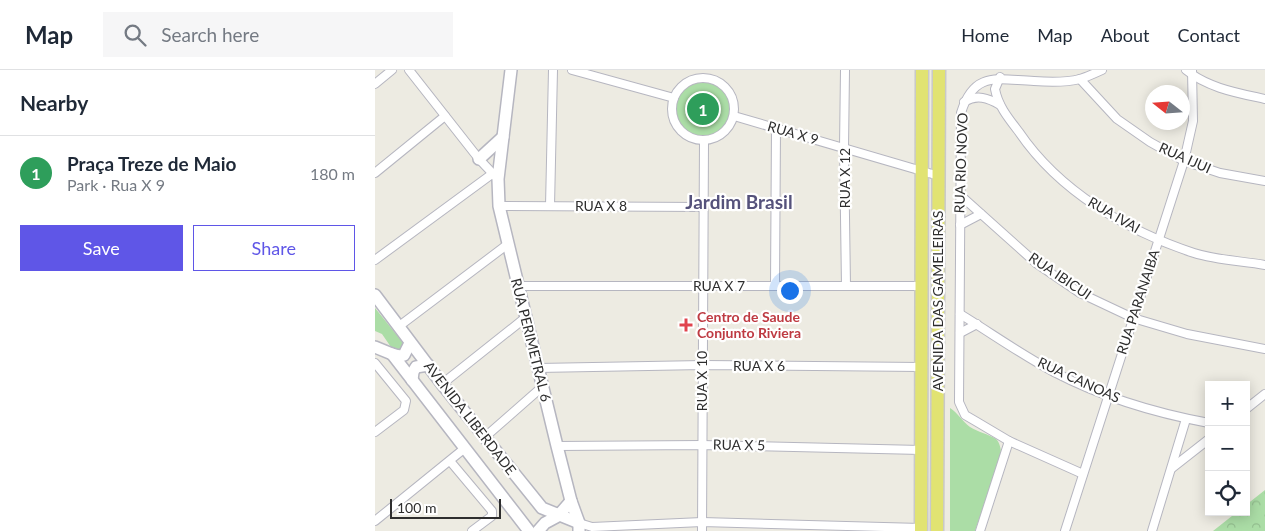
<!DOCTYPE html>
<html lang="en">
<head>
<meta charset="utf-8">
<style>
  body { margin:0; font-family:Lato,sans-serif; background:#f6f6f7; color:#1f2937 }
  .controls { position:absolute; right:15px; bottom:15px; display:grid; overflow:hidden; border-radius:0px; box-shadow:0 2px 12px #0003 }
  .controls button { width:45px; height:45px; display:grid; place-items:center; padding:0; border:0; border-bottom:1px solid #e0e1e3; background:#fff; color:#1f2937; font:25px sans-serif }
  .compass { position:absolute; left:770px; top:15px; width:45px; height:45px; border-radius:50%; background:#fff; box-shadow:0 2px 12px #0003; rotate:287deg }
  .scale { position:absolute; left:15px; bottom:12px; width:111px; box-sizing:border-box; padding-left:5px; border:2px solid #2e2e2e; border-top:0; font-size:14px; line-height:18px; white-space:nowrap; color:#2e2e2e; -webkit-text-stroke:4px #fff; paint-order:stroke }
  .you { position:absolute; left:414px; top:220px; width:18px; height:18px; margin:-12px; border:4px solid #fff; border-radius:50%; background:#1a73e8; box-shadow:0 0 0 8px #1a73e833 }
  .badge { display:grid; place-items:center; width:32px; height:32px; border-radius:50%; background:#5f56e7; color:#fff; font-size:16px; font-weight:700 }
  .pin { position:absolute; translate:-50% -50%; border:2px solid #fff; box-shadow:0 1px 5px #0006 }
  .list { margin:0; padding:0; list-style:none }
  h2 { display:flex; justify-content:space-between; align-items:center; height:65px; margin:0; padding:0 20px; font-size:21px }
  h2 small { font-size:16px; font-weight:400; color:#747a83 }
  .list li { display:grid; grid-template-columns:32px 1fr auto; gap:15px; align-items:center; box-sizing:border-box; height:75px; padding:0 20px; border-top:1px solid #e0e1e3 }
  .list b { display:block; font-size:19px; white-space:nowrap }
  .list p { margin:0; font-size:16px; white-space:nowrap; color:#747a83 }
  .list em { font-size:16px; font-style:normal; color:#747a83 }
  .actions { display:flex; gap:10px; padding:15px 20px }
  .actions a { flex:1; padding:11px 0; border:1px solid #5f56e7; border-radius:0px; text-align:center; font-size:18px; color:#5f56e7 }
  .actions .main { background:#5f56e7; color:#fff }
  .icon { flex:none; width:28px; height:28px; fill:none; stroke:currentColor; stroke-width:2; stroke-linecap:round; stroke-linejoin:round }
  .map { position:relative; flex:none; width:890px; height:461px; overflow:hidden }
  header { display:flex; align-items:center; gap:30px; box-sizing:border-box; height:70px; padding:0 25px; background:#fff; border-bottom:1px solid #e0e1e3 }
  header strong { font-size:24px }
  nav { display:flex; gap:28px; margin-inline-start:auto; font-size:18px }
  .search { width:350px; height:45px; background:#f6f6f7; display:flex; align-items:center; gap:12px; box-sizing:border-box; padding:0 18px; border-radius:0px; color:#747a83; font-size:19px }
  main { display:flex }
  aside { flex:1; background:#fff }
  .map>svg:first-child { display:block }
  .green { fill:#abdda6 }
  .forest { fill:url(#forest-crowns) }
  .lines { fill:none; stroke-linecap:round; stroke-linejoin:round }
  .street-casing { stroke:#b6b6c0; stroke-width:10 }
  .secondary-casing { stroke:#b6b6c0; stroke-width:14 }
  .primary-casing { stroke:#c9c9c9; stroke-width:15 }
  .street { stroke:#fff; stroke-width:8 }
  .secondary { stroke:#fff; stroke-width:11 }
  .primary { stroke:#e1e372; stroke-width:12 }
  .health-dot { fill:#e0444e; stroke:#fff; stroke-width:2 }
  .labels { text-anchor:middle; stroke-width:4.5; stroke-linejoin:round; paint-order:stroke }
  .street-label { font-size:14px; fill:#2e2e2e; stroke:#fff }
  .health-label { font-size:14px; font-weight:bold; fill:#be3a42; stroke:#fff; text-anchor:start }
  .district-label { font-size:19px; font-weight:bold; fill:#55527b; stroke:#fff }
</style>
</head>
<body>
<header>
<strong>Map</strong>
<div class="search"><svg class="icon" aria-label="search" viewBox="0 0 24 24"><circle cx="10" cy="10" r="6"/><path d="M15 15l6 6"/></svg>Search here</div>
<nav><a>Home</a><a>Map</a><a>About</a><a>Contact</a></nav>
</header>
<main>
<aside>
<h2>Nearby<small></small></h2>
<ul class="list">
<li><span class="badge" style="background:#2e9e5b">1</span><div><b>Praça Treze de Maio</b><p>Park · Rua X 9</p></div><em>180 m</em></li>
</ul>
<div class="actions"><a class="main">Save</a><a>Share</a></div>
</aside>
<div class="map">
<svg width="890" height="461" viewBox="0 0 890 461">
  <defs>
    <pattern id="forest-crowns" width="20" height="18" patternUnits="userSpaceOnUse" patternTransform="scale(1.25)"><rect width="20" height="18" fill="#abdda6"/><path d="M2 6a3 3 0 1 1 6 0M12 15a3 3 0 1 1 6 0" fill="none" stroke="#93be8f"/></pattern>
  </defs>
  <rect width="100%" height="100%" fill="#edebe2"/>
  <g class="green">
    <circle cx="328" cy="39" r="28"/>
    <polygon points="0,238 29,274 30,278 20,283 7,264 0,261"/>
    <path d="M575 338C583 343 587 351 595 357 603 362 613 364 621 369 625 373 626 379 626 384L600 461H575Z"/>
  </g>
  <polygon class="forest" points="890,420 890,461 838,461 862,442 871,442 871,435"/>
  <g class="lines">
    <defs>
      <g id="street">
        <polyline points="34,0 104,89 121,107"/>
        <polyline points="197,0 299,28"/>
        <polyline points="470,0 469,78 471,216"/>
        <path d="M811 0C833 18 863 23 890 29"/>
        <path d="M625 7 620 19C623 36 634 49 644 62 684 121 752 161 819 183 841 190 867 191 890 195"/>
        <circle cx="328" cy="39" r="31"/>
        <polyline points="705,9 742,49 775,72 809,91 845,103 890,111"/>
        <polyline points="0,14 17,0"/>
        <path d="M589 32C602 24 613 28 625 35"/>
        <polyline points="359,46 564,106"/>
        <polyline points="0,103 70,46"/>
        <polyline points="585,125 661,193 705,223 758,248 812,264 890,279"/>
        <polyline points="124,136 329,137"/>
        <polyline points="175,136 178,0"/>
        <polyline points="585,155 606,144"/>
        <polyline points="0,190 117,104"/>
        <polyline points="143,216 546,216"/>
        <polyline points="400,216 401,58"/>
        <path d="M585 244C616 263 647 285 679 302 727 327 780 343 834 353"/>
        <polyline points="23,257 133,174"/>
        <polyline points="585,263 602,254"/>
        <polyline points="0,293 31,331 29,340 0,362"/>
        <polyline points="163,298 328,295 546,297"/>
        <polyline points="67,314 150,248"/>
        <polyline points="871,339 890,324"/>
        <polyline points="110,367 167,317"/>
        <polyline points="182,376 327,375 546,380"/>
        <polyline points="75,391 117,441 117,446 97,461"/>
        <polyline points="797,398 834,369"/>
        <path d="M708 404 634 371 602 352 590 345 584 332 586 43C599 0 623 10 659 11 672 12 693 12 705 9 712 7 720 3 727 0"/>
        <polyline points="0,451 90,378"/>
        <polyline points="204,453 217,457 327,452 546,458"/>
        <polyline points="327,461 329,71"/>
        <polyline points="605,461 634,371"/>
        <polyline points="690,461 809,91 818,51 817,0"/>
        <polyline points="777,461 811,349"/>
      </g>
      <g id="secondary">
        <polyline points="136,0 123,109 124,136 182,376 196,431 204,453 204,461"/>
        <polyline points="104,89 128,67"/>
        <polyline points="0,225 67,314 167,438 204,453"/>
        <polyline points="0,277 17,284 154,461"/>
        <polyline points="17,284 24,286 29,285 35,273"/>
        <polyline points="37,310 38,302 41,297 53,295"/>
        <polyline points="163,461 170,453 183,446 196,431"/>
      </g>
      <g id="primary">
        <polyline points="546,461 547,0"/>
        <polyline points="562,461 564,0"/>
      </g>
    </defs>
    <use href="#street" class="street-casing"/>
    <use href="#secondary" class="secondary-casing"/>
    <use href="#primary" class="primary-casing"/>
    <use href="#street" class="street"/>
    <use href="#secondary" class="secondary"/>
    <use href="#primary" class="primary"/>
  </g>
  <path class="health-dot" d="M308.5 247.5h5v5h5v5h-5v5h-5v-5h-5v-5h5z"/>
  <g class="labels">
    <g class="street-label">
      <text transform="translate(418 63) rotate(16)" y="5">RUA X 9</text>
      <text transform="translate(810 88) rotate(24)" y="5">RUA IJUI</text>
      <text transform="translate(586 93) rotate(-88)" y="5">RUA RIO NOVO</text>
      <text transform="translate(470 108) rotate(-90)" y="5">RUA X 12</text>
      <text x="226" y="141">RUA X 8</text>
      <text transform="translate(739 145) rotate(30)" y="5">RUA IVAI</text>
      <text transform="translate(685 206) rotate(34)" y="5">RUA IBICUI</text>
      <text x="344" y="221">RUA X 7</text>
      <text transform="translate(563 231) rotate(-90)" y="5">AVENIDA DAS GAMELEIRAS</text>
      <text transform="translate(763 232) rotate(-72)" y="5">RUA PARANAIBA</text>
      <text transform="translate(156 270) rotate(76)" y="5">RUA PERIMETRAL 6</text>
      <text x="384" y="301">RUA X 6</text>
      <text transform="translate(704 310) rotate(25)" y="5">RUA CANOAS</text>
      <text transform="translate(327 311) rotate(-90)" y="5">RUA X 10</text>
      <text transform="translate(95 348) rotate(52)" y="5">AVENIDA LIBERDADE</text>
      <text transform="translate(364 375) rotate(1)" y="5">RUA X 5</text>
    </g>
    <g class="health-label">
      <text x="322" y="252">Centro de Saude<tspan x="322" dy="16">Conjunto Riviera</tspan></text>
    </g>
    <g class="district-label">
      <text x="364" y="139">Jardim Brasil</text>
    </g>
  </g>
</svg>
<div class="controls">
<button>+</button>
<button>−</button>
<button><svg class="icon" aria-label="locate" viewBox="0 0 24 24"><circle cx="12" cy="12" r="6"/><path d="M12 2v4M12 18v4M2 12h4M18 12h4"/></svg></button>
</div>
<svg class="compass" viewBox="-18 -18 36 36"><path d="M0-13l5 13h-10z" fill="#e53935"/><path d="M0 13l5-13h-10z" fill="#747a83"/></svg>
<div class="scale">100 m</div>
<div class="you"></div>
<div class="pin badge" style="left:328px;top:39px;background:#2e9e5b">1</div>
</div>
</main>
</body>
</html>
